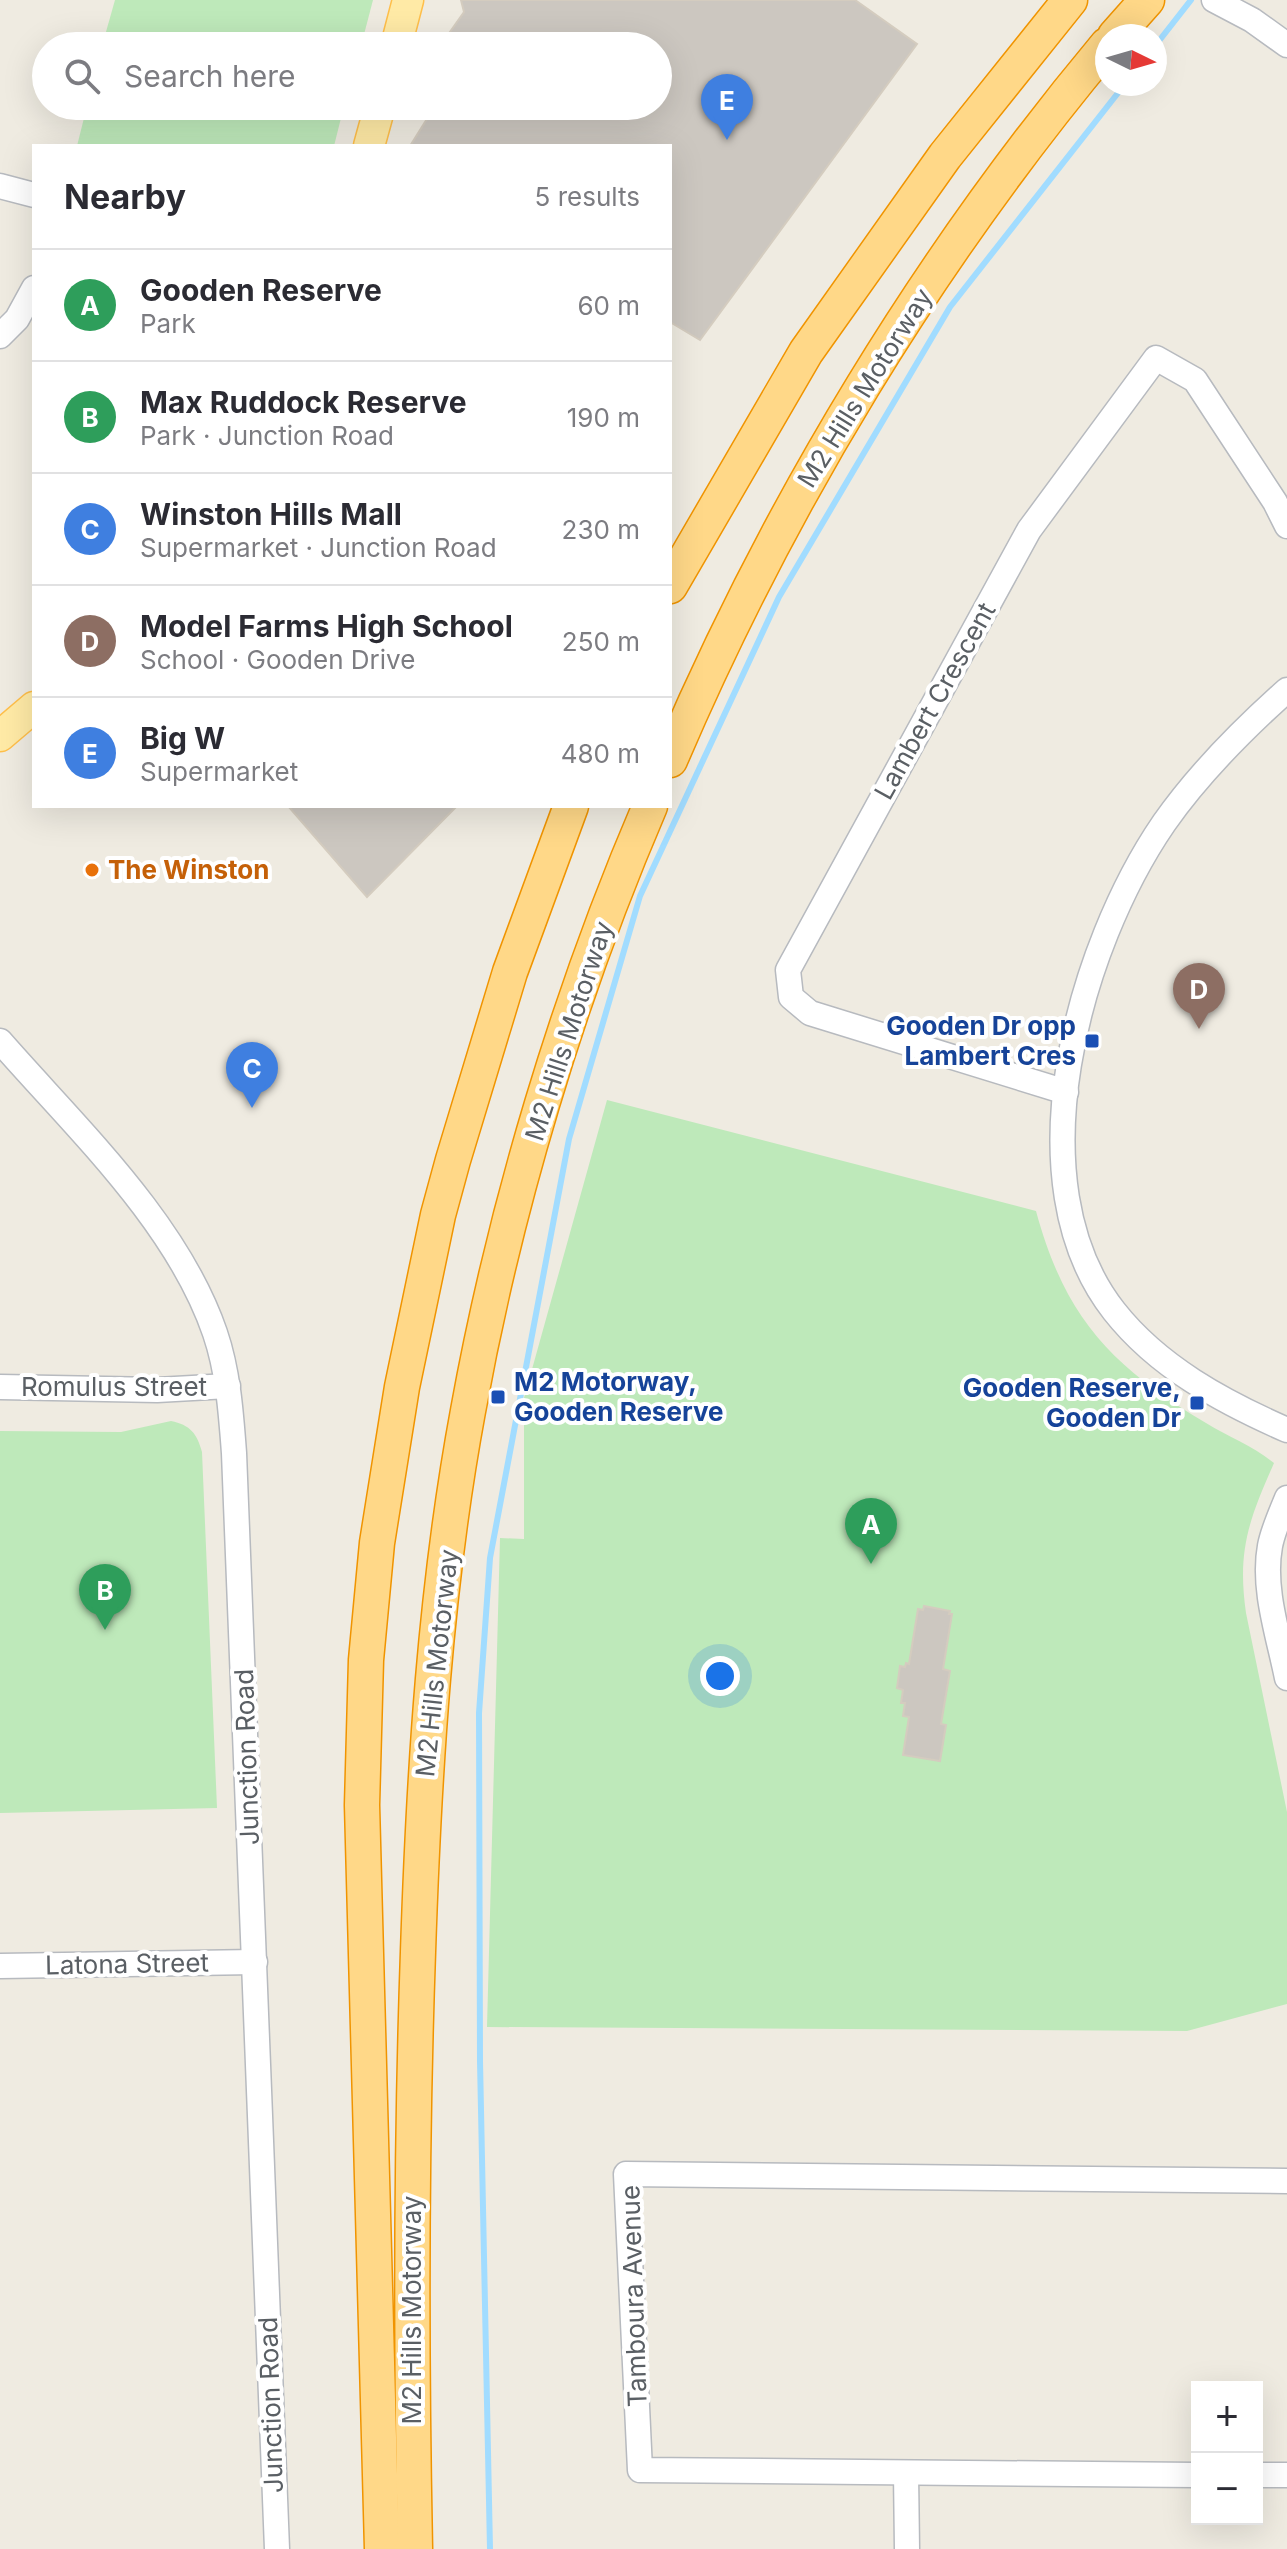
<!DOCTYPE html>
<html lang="en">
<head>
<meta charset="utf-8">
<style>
  body { margin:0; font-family:Inter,sans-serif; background:#f7f7f7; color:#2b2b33 }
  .controls { position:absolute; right:24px; bottom:24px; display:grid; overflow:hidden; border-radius:0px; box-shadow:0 8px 32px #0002 }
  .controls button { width:72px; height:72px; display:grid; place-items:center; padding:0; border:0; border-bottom:2px solid #e1e1e2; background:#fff; color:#2b2b33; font:40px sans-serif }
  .compass { position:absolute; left:1095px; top:24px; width:72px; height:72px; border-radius:50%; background:#fff; box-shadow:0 8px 32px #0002; rotate:95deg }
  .you { position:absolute; left:720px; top:1676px; width:28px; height:28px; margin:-20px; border:6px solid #fff; border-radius:50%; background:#1a73e8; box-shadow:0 0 0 12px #1a73e833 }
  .badge { display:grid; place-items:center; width:52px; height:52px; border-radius:50%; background:#0b8043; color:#fff; font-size:26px; font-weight:700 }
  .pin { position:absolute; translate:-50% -66px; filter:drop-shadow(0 2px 4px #0008) }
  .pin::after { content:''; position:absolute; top:42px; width:28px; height:24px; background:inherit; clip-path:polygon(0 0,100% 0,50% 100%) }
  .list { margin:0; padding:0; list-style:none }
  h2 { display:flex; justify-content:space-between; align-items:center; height:104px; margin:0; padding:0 32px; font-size:34px }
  h2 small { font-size:26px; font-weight:400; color:#7c7c81 }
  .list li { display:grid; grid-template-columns:52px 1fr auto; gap:24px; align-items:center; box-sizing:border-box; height:112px; padding:0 32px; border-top:2px solid #e1e1e2 }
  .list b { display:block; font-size:30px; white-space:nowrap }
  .list p { margin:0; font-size:26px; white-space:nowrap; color:#7c7c81 }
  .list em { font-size:26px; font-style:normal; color:#7c7c81 }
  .icon { flex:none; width:44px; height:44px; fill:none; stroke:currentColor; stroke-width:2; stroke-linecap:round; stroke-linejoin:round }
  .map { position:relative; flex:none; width:1287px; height:2549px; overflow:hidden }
  .search { position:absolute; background:#fff; box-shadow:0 8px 32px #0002; left:32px; top:32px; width:640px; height:88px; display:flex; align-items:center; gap:20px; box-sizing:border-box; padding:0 28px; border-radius:44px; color:#7c7c81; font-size:30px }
  .panel { position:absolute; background:#fff; box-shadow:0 8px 32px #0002; left:32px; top:144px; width:640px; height:664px; border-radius:0px }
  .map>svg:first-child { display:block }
  .green { fill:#bee9ba }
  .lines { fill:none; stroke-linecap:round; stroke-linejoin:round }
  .stream { stroke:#a1dcff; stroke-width:6 }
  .building { fill:#ccc7c0; stroke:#d4ccbf; stroke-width:2 }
  .minor-casing { stroke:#b7babf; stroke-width:27 }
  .major-casing { stroke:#ffbf4a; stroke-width:33 }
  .highway-casing { stroke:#f09400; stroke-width:37 }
  .minor { stroke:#fff; stroke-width:24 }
  .major { stroke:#ffeaa6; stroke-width:30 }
  .highway { stroke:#ffd888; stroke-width:34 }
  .food-dot { fill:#e8710a; stroke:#fff; stroke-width:3 }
  .transit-dot { fill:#1a4fb4; stroke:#fff; stroke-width:3 }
  .labels { text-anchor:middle; stroke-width:8; stroke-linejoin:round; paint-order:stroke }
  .street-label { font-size:26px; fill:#5a5f64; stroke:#fff }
  .food-label { font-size:26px; font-weight:bold; fill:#c56008; stroke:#fff; text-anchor:start }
  .transit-label { font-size:26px; font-weight:bold; fill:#164399; stroke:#fff; text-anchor:end }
</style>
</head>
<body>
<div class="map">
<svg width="1287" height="2549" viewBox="0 0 1287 2549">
  <rect width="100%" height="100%" fill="#efebe1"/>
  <g class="green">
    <polygon points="115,0 373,0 361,46 102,46"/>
    <polygon points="87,106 344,106 334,146 77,146"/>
    <path d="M607 1100 1036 1211C1065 1318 1112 1367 1206 1423 1229 1437 1253 1446 1274 1463 1249 1520 1237 1550 1246 1613L1287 1812V2004L1187 2031 487 2027 500 1538 524 1539V1398Z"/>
    <path d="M171 1421C190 1425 197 1433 202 1452L217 1808 0 1813V1431L121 1432Z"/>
  </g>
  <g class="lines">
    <g class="stream">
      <polyline points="1155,46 1191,0"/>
      <polyline points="490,2549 480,2061 479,1713 490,1558 569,1139 640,896 779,597 950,307 1125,84"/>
    </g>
  </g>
  <g class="building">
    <polygon points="461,0 855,0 917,44 700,340 670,322 670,146 410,146 435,106 658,106 658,46 440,46 464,12"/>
    <polygon points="288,806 457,806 367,897"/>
    <polygon points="924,1606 950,1611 949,1614 952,1614 943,1669 950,1671 941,1724 946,1725 940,1761 903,1755 909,1717 903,1716 905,1703 901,1703 903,1690 897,1688 900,1666 905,1667 906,1663 909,1664 918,1609 923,1610"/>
  </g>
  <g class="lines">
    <defs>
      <g id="minor">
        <polyline points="1214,0 1252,20 1287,45"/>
        <polyline points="0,186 34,195"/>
        <polyline points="0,336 17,319 34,288"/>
        <path d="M1287 690C1241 731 1199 773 1164 823 1079 947 1012 1181 1114 1311 1158 1367 1223 1402 1287 1430"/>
        <path d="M0 1041C76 1128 177 1222 215 1333 228 1371 231 1412 234 1453L277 2549"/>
        <polyline points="1066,1092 810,1013 791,997 788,970 1029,530 1156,358 1195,380 1275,502 1287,526"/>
        <polyline points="0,1387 157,1390 228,1386"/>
        <path d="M1287 1498C1281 1513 1273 1530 1270 1546 1262 1589 1279 1637 1287 1678"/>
        <polyline points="0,1966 255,1962"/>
        <polyline points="906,2473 907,2549"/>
        <polyline points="1197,2475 640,2470 626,2174 1287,2181"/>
        <polyline points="1257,2475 1287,2475"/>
      </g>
      <g id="major">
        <polyline points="396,46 408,0"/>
        <polyline points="369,146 380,106"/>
        <polyline points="0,736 34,707"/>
      </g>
      <g id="highway">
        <polyline points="1115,36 1147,0"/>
        <polyline points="670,586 806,352 945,156 1070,0"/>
        <path d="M670 760C780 503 928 259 1107 45"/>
        <polyline points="382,2549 362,1805 366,1660 377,1543 402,1387 438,1215 453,1160 510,972 571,806"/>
        <path d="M415 2549C411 2350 411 2151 418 1952 424 1771 435 1589 468 1411 505 1207 568 997 650 806"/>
      </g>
    </defs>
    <use href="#minor" class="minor-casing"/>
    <use href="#major" class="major-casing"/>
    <use href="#highway" class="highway-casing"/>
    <use href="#minor" class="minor"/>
    <use href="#major" class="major"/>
    <use href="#highway" class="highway"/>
  </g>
  <circle class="food-dot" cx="92" cy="870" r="8"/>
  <g class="transit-dot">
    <rect x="1084" y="1033" width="16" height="16" rx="4"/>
    <rect x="490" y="1389" width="16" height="16" rx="4"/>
    <rect x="1189" y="1395" width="16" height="16" rx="4"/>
  </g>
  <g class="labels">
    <g class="street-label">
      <text transform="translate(865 388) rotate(-58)" y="9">M2 Hills Motorway</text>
      <text transform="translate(935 701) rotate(-61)" y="9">Lambert Crescent</text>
      <text transform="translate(569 1031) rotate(-72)" y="9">M2 Hills Motorway</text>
      <text x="114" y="1396">Romulus Street</text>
      <text transform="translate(437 1663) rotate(-84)" y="9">M2 Hills Motorway</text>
      <text transform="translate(247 1757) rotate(-92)" y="9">Junction Road</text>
      <text transform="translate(127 1964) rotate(-1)" y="9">Latona Street</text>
      <text transform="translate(634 2296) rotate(-92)" y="9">Tamboura Avenue</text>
      <text transform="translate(412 2310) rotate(-90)" y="9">M2 Hills Motorway</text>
      <text transform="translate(271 2405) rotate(-92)" y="9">Junction Road</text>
    </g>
    <g class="food-label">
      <text x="108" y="879">The Winston</text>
    </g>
    <g class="transit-label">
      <text x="1076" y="1035">Gooden Dr opp<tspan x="1076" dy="30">Lambert Cres</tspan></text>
      <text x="514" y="1391" text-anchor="start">M2 Motorway,<tspan x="514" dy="30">Gooden Reserve</tspan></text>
      <text x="1181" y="1397">Gooden Reserve,<tspan x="1181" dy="30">Gooden Dr</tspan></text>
    </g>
  </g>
</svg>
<div class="controls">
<button>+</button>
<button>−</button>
</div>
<svg class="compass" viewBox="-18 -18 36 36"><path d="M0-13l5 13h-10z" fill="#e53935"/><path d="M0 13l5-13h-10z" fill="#7c7c81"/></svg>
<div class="you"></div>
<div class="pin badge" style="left:871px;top:1564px;background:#2e9e5b">A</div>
<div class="pin badge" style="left:105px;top:1630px;background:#2e9e5b">B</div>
<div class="pin badge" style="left:252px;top:1108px;background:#3f7fe0">C</div>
<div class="pin badge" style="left:1199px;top:1029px;background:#8d6e63">D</div>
<div class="pin badge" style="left:727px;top:140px;background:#3f7fe0">E</div>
<div class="search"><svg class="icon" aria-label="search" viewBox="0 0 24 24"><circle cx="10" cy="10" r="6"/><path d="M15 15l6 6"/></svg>Search here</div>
<section class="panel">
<h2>Nearby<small>5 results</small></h2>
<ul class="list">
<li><span class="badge" style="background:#2e9e5b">A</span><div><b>Gooden Reserve</b><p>Park</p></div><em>60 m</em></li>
<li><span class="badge" style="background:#2e9e5b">B</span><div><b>Max Ruddock Reserve</b><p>Park · Junction Road</p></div><em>190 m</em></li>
<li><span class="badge" style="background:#3f7fe0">C</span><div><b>Winston Hills Mall</b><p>Supermarket · Junction Road</p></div><em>230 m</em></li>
<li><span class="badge" style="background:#8d6e63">D</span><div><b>Model Farms High School</b><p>School · Gooden Drive</p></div><em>250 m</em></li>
<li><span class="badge" style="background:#3f7fe0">E</span><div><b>Big W</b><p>Supermarket</p></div><em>480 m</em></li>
</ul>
</section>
</div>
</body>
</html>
